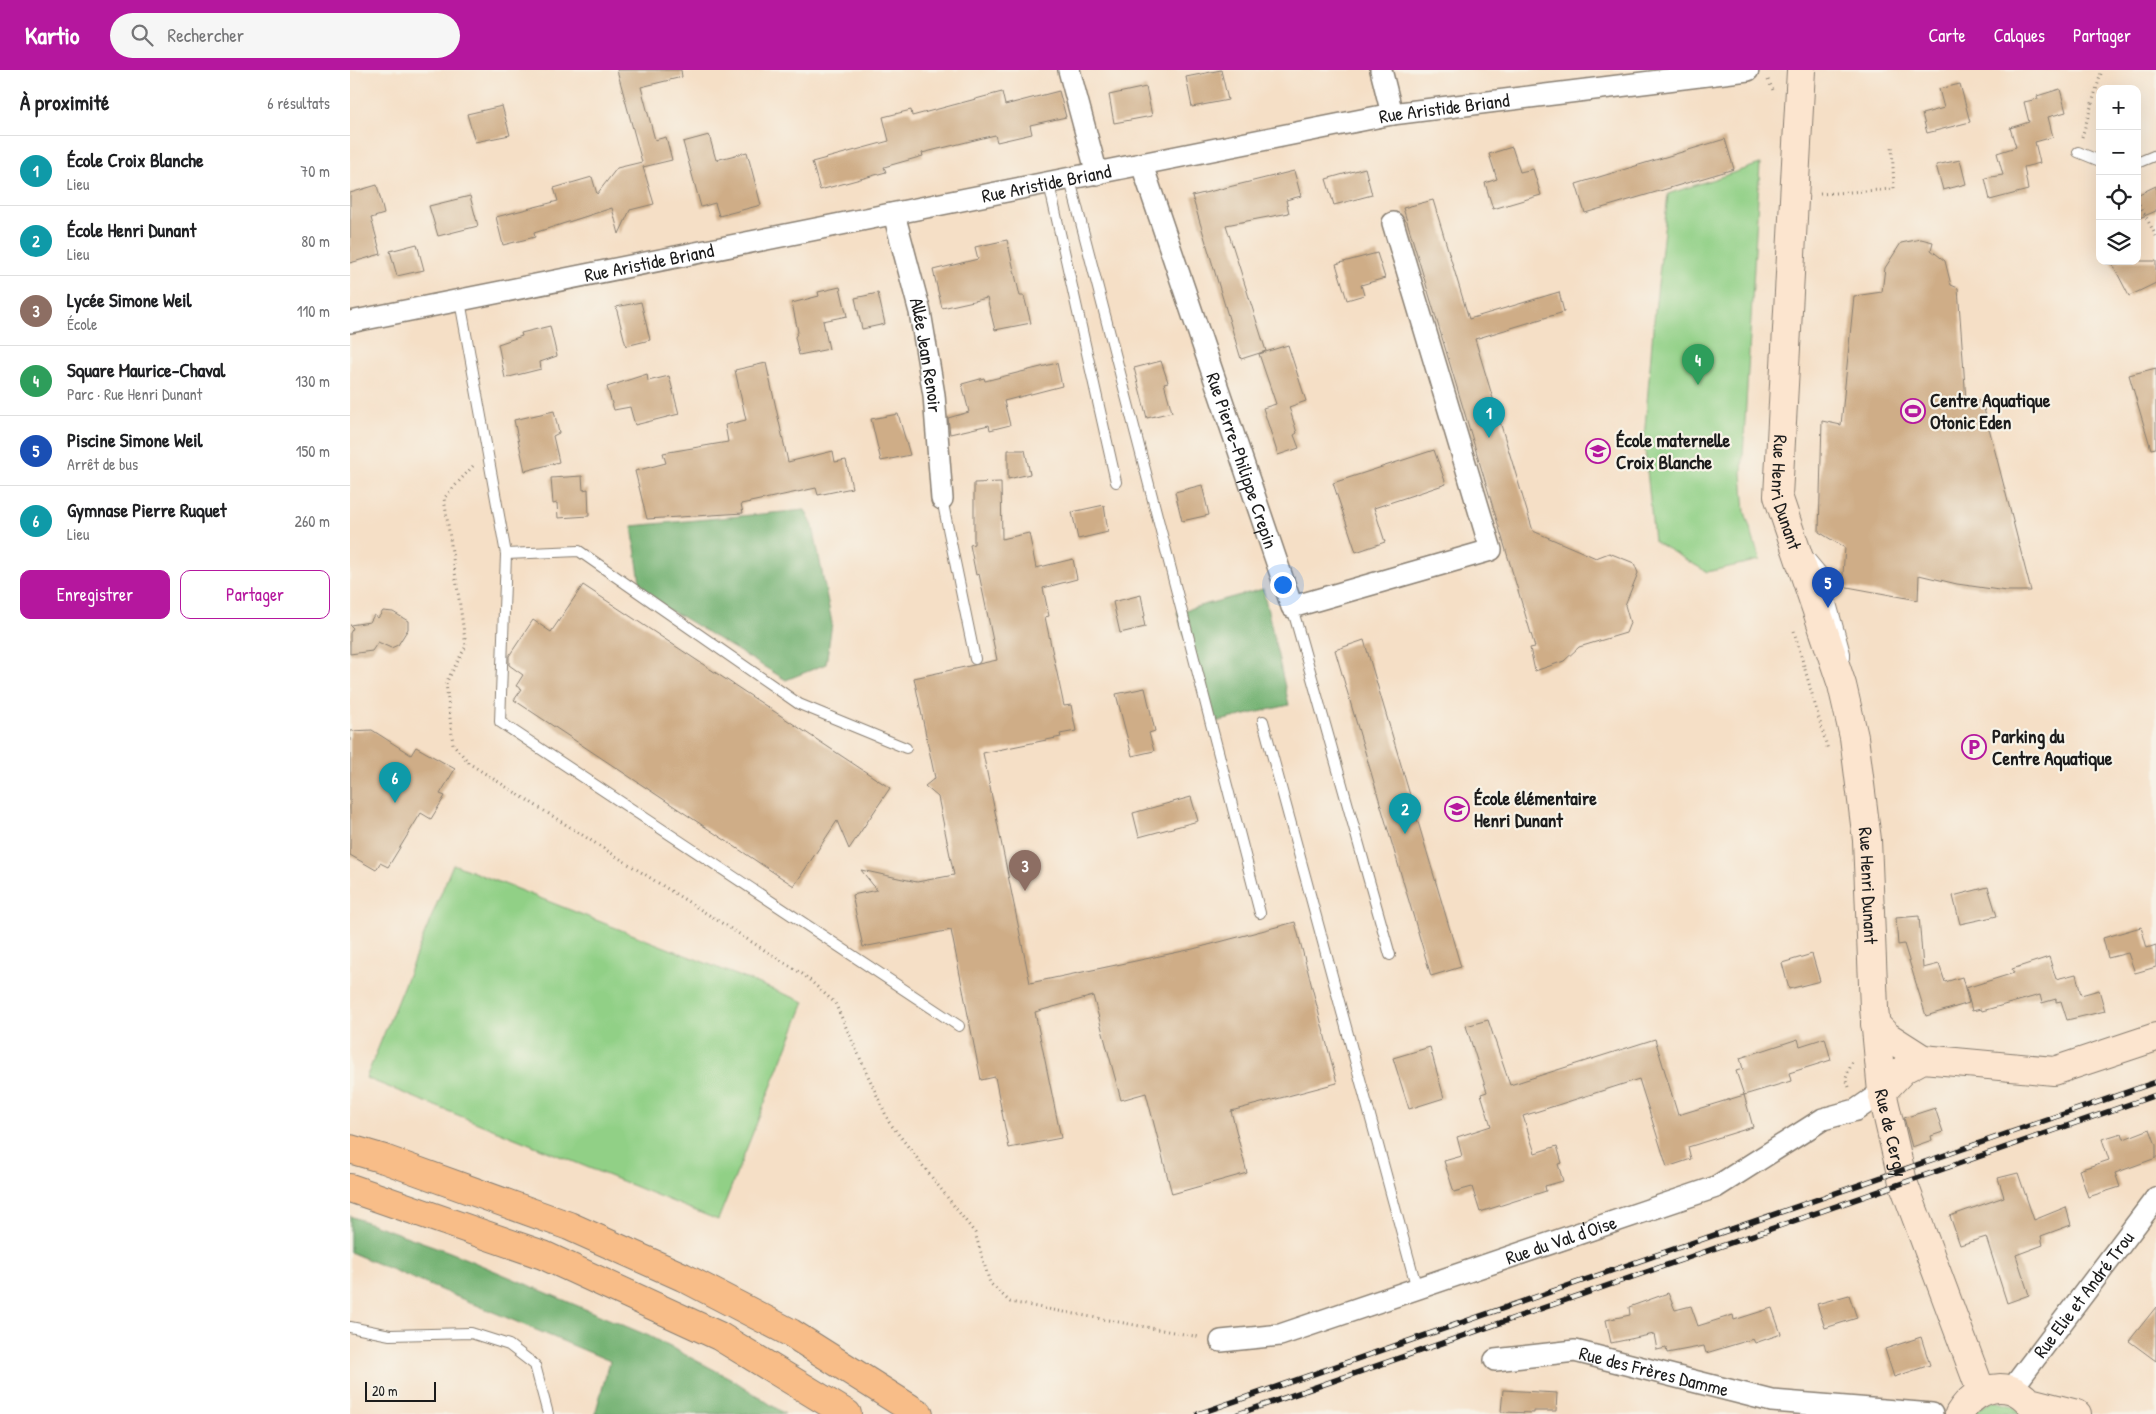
<!DOCTYPE html>
<html lang="fr">
<head>
<meta charset="utf-8">
<style>
  body { margin:0; font-family:"Patrick Hand",sans-serif; background:#f6f6f6; color:#202124 }
  .controls { position:absolute; right:15px; top:15px; display:grid; overflow:hidden; border-radius:10px; box-shadow:0 5px 20px #0002 }
  .controls button { width:45px; height:45px; display:grid; place-items:center; padding:0; border:0; border-bottom:1px solid #e0e0e0; background:#fff; color:#202124; font:25px sans-serif }
  .scale { position:absolute; left:15px; bottom:12px; width:71px; box-sizing:border-box; padding-left:5px; border:2px solid #1c1c1c; border-top:0; font-size:14px; line-height:18px; white-space:nowrap; color:#1c1c1c; -webkit-text-stroke:4px #f7f3e8; paint-order:stroke }
  .you { position:absolute; left:932px; top:514px; width:18px; height:18px; margin:-12px; border:4px solid #fff; border-radius:50%; background:#1a73e8; box-shadow:0 0 0 8px #1a73e833 }
  .badge { display:grid; place-items:center; width:32px; height:32px; border-radius:50%; background:#b5179e; color:#fff; font-size:16px; font-weight:700 }
  .pin { position:absolute; translate:-50% -41px; filter:drop-shadow(0 1px 2px #0008) }
  .pin::after { content:''; position:absolute; top:26px; width:18px; height:15px; background:inherit; clip-path:polygon(0 0,100% 0,50% 100%) }
  .list { margin:0; padding:0; list-style:none }
  h2 { display:flex; justify-content:space-between; align-items:center; height:65px; margin:0; padding:0 20px; font-size:21px }
  h2 small { font-size:16px; font-weight:400; color:#757577 }
  .list li { display:grid; grid-template-columns:32px 1fr auto; gap:15px; align-items:center; box-sizing:border-box; height:70px; padding:0 20px; border-top:1px solid #e0e0e0 }
  .list b { display:block; font-size:19px; white-space:nowrap }
  .list p { margin:0; font-size:16px; white-space:nowrap; color:#757577 }
  .list em { font-size:16px; font-style:normal; color:#757577 }
  .actions { display:flex; gap:10px; padding:15px 20px }
  .actions a { flex:1; padding:11px 0; border:1px solid #b5179e; border-radius:10px; text-align:center; font-size:18px; color:#b5179e }
  .actions .main { background:#b5179e; color:#fff }
  .icon { flex:none; width:28px; height:28px; fill:none; stroke:currentColor; stroke-width:2; stroke-linecap:round; stroke-linejoin:round }
  .map { position:relative; flex:none; width:1806px; height:1344px; overflow:hidden }
  header { display:flex; align-items:center; gap:30px; box-sizing:border-box; height:70px; padding:0 25px; background:#b5179e; color:#fff }
  header strong { font-size:24px }
  nav { display:flex; gap:28px; margin-inline-start:auto; font-size:18px }
  .search { width:350px; height:45px; background:#f6f6f6; display:flex; align-items:center; gap:12px; box-sizing:border-box; padding:0 18px; border-radius:28px; color:#757577; font-size:19px }
  main { display:flex }
  aside { flex:1; background:#fff }
  .map>svg:first-child { display:block }
  .green { fill:#91d086; stroke:#567651 }
  .forest { fill:#74b273; stroke:#486748 }
  .building { fill:#cfad87 }
  .lines { fill:none; stroke-linecap:round; stroke-linejoin:round }
  .lane-casing { stroke:#887e71; stroke-width:12 }
  .street-casing { stroke:#887e71; stroke-width:24 }
  .secondary-casing { stroke:#887e71; stroke-width:30 }
  .primary-casing { stroke:#887e71; stroke-width:30 }
  .path { stroke:#887e71; stroke-width:3; stroke-dasharray:1 4; stroke-linecap:butt }
  .lane { stroke:#fff; stroke-width:10 }
  .street { stroke:#fff; stroke-width:21 }
  .secondary { stroke:#fce5cf; stroke-width:28 }
  .primary { stroke:#f8bd88; stroke-width:28 }
  .rail-casing { stroke:#1c1c1c; stroke-width:5.5 }
  .rail { stroke:#f7f3e8; stroke-width:4; stroke-dasharray:11; stroke-linecap:butt }
  .labels { text-anchor:middle; stroke-width:4.5; stroke-linejoin:round; paint-order:stroke }
  .street-label { font-size:19px; fill:#1c1c1c; stroke:#f7f3e8 }
  .poi-label { font-size:19px; font-weight:bold; fill:#1c1c1c; stroke:#f7f3e8; text-anchor:start }
</style>
</head>
<body>
<header>
<strong>Kartio</strong>
<div class="search"><svg class="icon" aria-label="search" viewBox="0 0 24 24"><circle cx="10" cy="10" r="6"/><path d="M15 15l6 6"/></svg>Rechercher</div>
<nav><a>Carte</a><a>Calques</a><a>Partager</a></nav>
</header>
<main>
<aside>
<h2>À proximité<small>6 résultats</small></h2>
<ul class="list">
<li><span class="badge" style="background:#0f9aa8">1</span><div><b>École Croix Blanche</b><p>Lieu</p></div><em>70 m</em></li>
<li><span class="badge" style="background:#0f9aa8">2</span><div><b>École Henri Dunant</b><p>Lieu</p></div><em>80 m</em></li>
<li><span class="badge" style="background:#8d6e63">3</span><div><b>Lycée Simone Weil</b><p>École</p></div><em>110 m</em></li>
<li><span class="badge" style="background:#2e9e5b">4</span><div><b>Square Maurice-Chaval</b><p>Parc · Rue Henri Dunant</p></div><em>130 m</em></li>
<li><span class="badge" style="background:#1a4fb4">5</span><div><b>Piscine Simone Weil</b><p>Arrêt de bus</p></div><em>150 m</em></li>
<li><span class="badge" style="background:#0f9aa8">6</span><div><b>Gymnase Pierre Ruquet</b><p>Lieu</p></div><em>260 m</em></li>
</ul>
<div class="actions"><a class="main">Enregistrer</a><a>Partager</a></div>
</aside>
<div class="map">
<svg width="1806" height="1344" viewBox="0 0 1806 1344">
  <rect width="100%" height="100%" fill="#f7f3e8"/>
  <filter id="ink" filterUnits="userSpaceOnUse"><feTurbulence type="fractalNoise" baseFrequency=".02" numOctaves="2"/><feDisplacementMap in="SourceGraphic" scale="10" xChannelSelector="R" yChannelSelector="G"/><feConvolveMatrix kernelMatrix="1 2 1 2 8 2 1 2 1" color-interpolation-filters="sRGB"/></filter>
  <filter id="wash" filterUnits="userSpaceOnUse"><feTurbulence type="fractalNoise" baseFrequency=".0096" numOctaves="4" result="noise"/><feDisplacementMap in="SourceGraphic" scale="20" xChannelSelector="R" yChannelSelector="G"/><feGaussianBlur stdDeviation="1.12" result="paint"/><feColorMatrix in="noise" values="0 0 0 0 0 0 0 0 0 0 0 0 0 0 0 0 0 1.4 0 .05"/><feComposite in="paint" operator="in"/></filter>
  <g filter="url(#wash)">
    <rect width="100%" height="100%" fill="#f5dfc6"/>
    <g class="green">
      <polygon points="1410,94 1392,403 1395,442 1410,490 1357,502 1304,471 1294,370 1303,259 1318,124"/>
      <polygon points="103,794 455,932 368,1150 16,1008"/>
      <polygon points="1644,1331 1663,1336 1671,1344 1624,1344 1626,1340"/>
    </g>
    <g class="forest">
      <polygon points="455,440 463,456 482,553 476,594 436,610 329,545 292,527 282,456"/>
      <polygon points="913,519 939,635 861,653 827,542"/>
      <polygon points="0,1146 100,1182 299,1266 380,1308 435,1344 245,1344 260,1291 0,1182"/>
    </g>
    <g id="blocks">
      <g class="building">
        <polygon points="267,0 331,0 332,7 291,17 305,70 316,67 322,90 293,97 304,134 280,140 269,164 262,138 184,163 185,167 153,175 146,147 208,131 204,118 242,107 247,124 267,98 292,92"/>
        <polygon points="871,0 878,30 842,37 836,7"/>
        <polygon points="1610,14 1620,52 1577,63 1572,44 1594,38 1589,19"/>
        <polygon points="796,17 802,46 764,53 759,25"/>
        <polygon points="1710,19 1716,42 1698,47 1703,67 1685,72 1690,93 1674,97 1678,120 1640,130 1635,108 1653,105 1647,83 1666,77 1660,58 1679,52 1674,32 1688,29 1687,26"/>
        <polygon points="709,21 716,47 680,55 682,64 647,72 645,65 572,83 573,86 534,97 536,102 470,120 462,92 539,71 533,47 561,40 562,46 652,22 655,35"/>
        <polygon points="152,36 160,65 125,72 117,44"/>
        <polygon points="359,65 366,90 397,82 411,135 369,146 365,133 351,137 333,72"/>
        <polygon points="1375,69 1384,99 1235,143 1226,114"/>
        <polygon points="1162,77 1170,102 1183,99 1191,125 1143,139 1135,113 1147,109 1139,84"/>
        <polygon points="1610,90 1616,114 1593,120 1586,95"/>
        <polygon points="1015,98 1022,125 984,135 976,109"/>
        <polygon points="944,101 951,126 936,130 939,143 876,155 916,281 891,289 842,126"/>
        <polygon points="27,115 34,144 21,148 31,184 0,193 0,123"/>
        <polygon points="1806,116 1806,141 1787,149 1787,125"/>
        <polygon points="120,126 128,156 88,166 79,136"/>
        <polygon points="1083,130 1119,249 1209,222 1214,242 1125,269 1183,461 1246,488 1259,483 1284,493 1288,503 1275,535 1280,553 1276,563 1229,577 1214,591 1185,601 1180,578 1185,577 1053,138"/>
        <polygon points="1571,169 1583,172 1581,180 1595,191 1601,215 1608,218 1616,331 1632,331 1681,521 1656,521 1607,514 1569,505 1568,530 1492,516 1495,478 1469,462 1472,351 1491,355 1504,226 1532,222 1535,198 1551,173"/>
        <polygon points="657,170 670,226 674,226 681,253 645,260 637,228 592,238 583,200 628,189 625,177"/>
        <polygon points="67,174 74,200 47,206 40,181"/>
        <polygon points="1027,183 1035,208 1011,215 1014,225 997,230 986,194"/>
        <polygon points="1761,191 1806,191 1806,213 1779,226"/>
        <polygon points="490,217 497,246 473,251 479,279 449,285 445,267 448,262 442,233 469,226 468,222"/>
        <polygon points="528,223 535,254 512,259 505,228"/>
        <polygon points="291,232 300,270 276,276 266,237"/>
        <polygon points="200,256 207,286 190,292 191,299 155,308 148,274 172,266 171,263"/>
        <polygon points="938,275 956,331 939,337 947,363 944,365 949,378 928,385 913,338 926,334 909,284"/>
        <polygon points="811,291 818,312 814,313 822,342 797,348 784,298"/>
        <polygon points="416,293 438,392 483,381 485,392 496,390 502,418 468,425 466,418 391,434 393,443 297,449 285,401 316,393 313,383 378,372 375,355 396,350 385,300"/>
        <polygon points="707,293 712,316 654,331 660,355 640,360 639,355 600,364 598,348 619,342 612,314 634,308 635,311"/>
        <polygon points="1806,298 1806,378 1801,379 1779,305"/>
        <polygon points="297,304 298,311 319,306 329,344 285,355 280,337 264,340 257,317"/>
        <polygon points="204,341 209,363 203,366 209,392 175,401 164,350"/>
        <polygon points="548,344 560,385 531,391 521,349"/>
        <polygon points="658,380 675,380 680,404 658,409"/>
        <polygon points="1084,380 1096,414 1024,438 1035,472 1006,482 983,413"/>
        <polygon points="232,406 233,420 238,419 239,446 208,448 207,433 203,434 201,408"/>
        <polygon points="651,412 652,469 679,463 686,498 723,489 727,509 693,518 699,546 695,547 714,636 721,635 726,661 710,664 711,667 633,683 680,913 843,879 945,852 987,1013 881,1041 897,1103 822,1124 796,1023 771,1030 743,926 685,942 711,1068 659,1078 645,1007 631,1010 601,860 513,877 502,825 527,820 511,800 567,812 604,805 588,727 575,716 585,708 564,608 647,590 629,504 626,505 620,475 624,474 624,413"/>
        <polygon points="852,415 859,445 832,451 825,422"/>
        <polygon points="754,435 758,462 728,469 722,442"/>
        <polygon points="233,515 540,718 499,779 487,751 444,816 164,630 172,619 166,616 173,605 159,595 159,586 183,550 201,562"/>
        <polygon points="791,525 795,546 793,547 795,557 770,563 763,532"/>
        <polygon points="33,541 43,542 58,551 58,559 48,575 41,578 28,572 22,581 0,584 0,563 3,558 0,555 20,552 24,545 28,548"/>
        <polygon points="1014,570 1111,897 1081,906 985,580"/>
        <polygon points="795,618 805,661 799,663 804,681 782,686 766,624"/>
        <polygon points="22,660 61,685 66,677 105,699 90,724 95,726 81,749 71,743 38,797 30,793 26,800 0,785 0,661"/>
        <polygon points="841,727 848,751 789,767 783,743"/>
        <polygon points="1638,817 1647,846 1610,854 1603,826"/>
        <polygon points="1569,846 1573,898 1589,894 1595,912 1612,907 1619,933 1576,946 1554,874 1548,875 1546,848"/>
        <polygon points="1791,857 1797,878 1806,875 1806,897 1785,903 1778,883 1758,888 1753,868"/>
        <polygon points="1462,884 1470,911 1439,919 1432,893"/>
        <polygon points="1699,887 1706,909 1726,904 1731,925 1749,920 1755,941 1717,950 1711,931 1706,932 1706,929 1692,933 1690,925 1632,941 1631,939 1622,941 1616,918 1664,903 1662,899"/>
        <polygon points="1138,950 1160,1015 1305,969 1328,1045 1394,1025 1403,1057 1338,1077 1341,1089 1317,1097 1289,1009 1173,1046 1185,1083 1207,1076 1212,1093 1208,1094 1213,1111 1195,1116 1196,1121 1130,1142 1122,1117 1104,1122 1094,1091 1112,1086 1107,1067 1141,1056 1131,1024 1137,1022 1116,956"/>
        <polygon points="1475,968 1481,990 1439,1003 1441,1011 1394,1025 1386,1001 1393,999 1390,988 1448,969 1450,976"/>
        <polygon points="1080,977 1094,1028 1059,1039 1043,988"/>
        <polygon points="1585,1038 1593,1062 1581,1066 1582,1070 1562,1077 1554,1048"/>
        <polygon points="1800,1059 1806,1075 1806,1088 1765,1103 1770,1117 1738,1127 1729,1100 1759,1090 1752,1069 1772,1063 1774,1069"/>
        <polygon points="1668,1103 1684,1150 1716,1137 1721,1155 1691,1166 1693,1175 1666,1185 1679,1225 1657,1233 1636,1167 1610,1175 1600,1146 1654,1127 1648,1108"/>
        <polygon points="1318,1223 1325,1240 1341,1236 1348,1256 1383,1245 1384,1250 1422,1238 1431,1264 1405,1273 1403,1269 1356,1283 1354,1276 1317,1283 1316,1278 1307,1280 1304,1264 1261,1273 1256,1250 1280,1245 1279,1237"/>
        <polygon points="1499,1225 1507,1248 1475,1258 1467,1234"/>
        <polygon points="1806,1237 1806,1291 1779,1271"/>
        <polygon points="1571,1267 1580,1295 1544,1307 1535,1279"/>
        <polygon points="1153,1320 1207,1323 1206,1341 1184,1341 1184,1343 1151,1342"/>
      </g>
    </g>
  </g>
  <g filter="url(#ink)">
    <use href="#blocks" fill-opacity="0" stroke="#887e71" stroke-width="1"/>
    <g class="lines">
      <defs>
        <g id="lane">
          <polyline points="1728,82 1750,91"/>
          <polyline points="1787,93 1806,85"/>
          <polyline points="720,110 910,843"/>
          <polyline points="699,114 766,412"/>
          <polyline points="110,231 156,484 150,652 609,956"/>
          <polyline points="592,429 625,589"/>
          <polyline points="156,484 229,481 449,634 556,678"/>
          <polyline points="1458,486 1473,504 1495,583 1495,588"/>
          <polyline points="942,537 1040,885"/>
          <polyline points="913,651 1067,1219"/>
          <polyline points="0,1257 40,1265 121,1263 159,1275 185,1295 198,1344"/>
        </g>
        <g id="street">
          <polyline points="719,0 747,104"/>
          <polyline points="1031,0 1042,44"/>
          <path id="s1" d="M792 95 942 537 1141 480 1043 153"/>
          <path id="s2" d="M544 144 570 242 584 325 592 429"/>
          <path id="s3" d="M0 252 1042 44 1398 0"/>
          <path id="s4" d="M871 1271 930 1265 1366 1117 1473 1049 1506 1040 1532 1022"/>
          <path id="s5" d="M1145 1290 1225 1281 1422 1331 1582 1344"/>
          <path id="s6" d="M1661 1320 1806 1128"/>
        </g>
        <g id="secondary">
          <path id="s7" d="M1451 0 1428 426 1492 615 1504 667 1517 770 1524 938 1532 1022 1553 1112 1631 1321"/>
          <polyline points="1525,954 1537,966 1573,989"/>
          <polyline points="1532,1022 1554,999 1573,989 1704,1001 1806,967"/>
          <polyline points="1680,1332 1727,1344"/>
          <path d="M1609 1344C1628 1312 1669 1307 1686 1344"/>
        </g>
        <g id="primary">
          <polyline points="0,1079 34,1089 219,1156 333,1207 441,1263 569,1344"/>
          <polyline points="0,1118 193,1185 369,1266 497,1344"/>
        </g>
      </defs>
      <use href="#lane" class="lane-casing"/>
      <use href="#street" class="street-casing"/>
      <use href="#secondary" class="secondary-casing"/>
      <use href="#primary" class="primary-casing"/>
      <g class="path">
        <polyline points="1418,10 1424,22"/>
        <polyline points="1732,67 1752,0"/>
        <polyline points="1470,124 1544,119 1542,74"/>
        <polyline points="1787,130 1806,166"/>
        <polyline points="123,396 94,428 116,576 96,613 103,674 120,694 454,905 485,933 539,1052 625,1163 640,1213 660,1232 850,1267"/>
        <polyline points="1444,561 1478,680"/>
        <polyline points="1499,1017 1496,1008 1502,992"/>
      </g>
      <use href="#lane" class="lane"/>
      <use href="#street" class="street"/>
      <use href="#secondary" class="secondary"/>
      <use href="#primary" class="primary"/>
      <defs>
        <g id="rail">
          <polyline points="848,1344 1806,1012"/>
          <polyline points="888,1344 1806,1025"/>
        </g>
      </defs>
      <use href="#rail" class="rail-casing"/>
      <use href="#rail" class="rail"/>
    </g>
  </g>
  <defs>
    <symbol id="stadium-ring" viewBox="-11 -11 22 22"><circle r="9.5" fill="#f7f3e8" stroke="#b5179e" stroke-width="1.5"/><path d="M0-5a6.5 5 0 1 0 0 10a6.5 5 0 1 0 0-10ZM-3.5-1.8h7v3.6h-7Z" fill="#b5179e"/></symbol>
    <symbol id="school-ring" viewBox="-11 -11 22 22"><circle r="9.5" fill="#f7f3e8" stroke="#b5179e" stroke-width="1.5"/><path d="M0-5L7-2L0 1L-7-2ZM-4 1L0 2.5L4 1V4Q0 6-4 4Z" fill="#b5179e"/></symbol>
    <symbol id="parking-ring" viewBox="-11 -11 22 22"><circle r="9.5" fill="#f7f3e8" stroke="#b5179e" stroke-width="1.5"/><path d="M-3.5-5.5H1a3.5 3.5 0 0 1 0 7H-1V5.5H-3.5ZM-1-3.4V-.6H.8a1.4 1.4 0 0 0 0-2.8Z" fill="#b5179e"/></symbol>
  </defs>
  <g fill-rule="evenodd">
    <use href="#stadium-ring" x="1549" y="327" width="28" height="28"/>
    <use href="#school-ring" x="1234" y="367" width="28" height="28"/>
    <use href="#parking-ring" x="1610" y="663" width="28" height="28"/>
    <use href="#school-ring" x="1093" y="725" width="28" height="28"/>
  </g>
  <g class="labels">
    <g class="street-label">
      <text dy="7" stroke="none"><textPath href="#s3" startOffset="1115">Rue Aristide Briand</textPath></text>
      <text dy="7" stroke="none"><textPath href="#s3" startOffset="710">Rue Aristide Briand</textPath></text>
      <text dy="7" stroke="none"><textPath href="#s3" startOffset="305">Rue Aristide Briand</textPath></text>
      <text dy="7" stroke="none"><textPath href="#s2" startOffset="145">Allée Jean Renoir</textPath></text>
      <text dy="7" stroke="none"><textPath href="#s1" startOffset="312">Rue Pierre-Philippe Crepin</textPath></text>
      <text dy="7" stroke="none"><textPath href="#s7" startOffset="424">Rue Henri Dunant</textPath></text>
      <text dy="7" stroke="none"><textPath href="#s7" startOffset="829">Rue Henri Dunant</textPath></text>
      <text dy="7" stroke="none"><textPath href="#s7" startOffset="1078">Rue de Cergy</textPath></text>
      <text dy="7" stroke="none"><textPath href="#s4" startOffset="356">Rue du Val d'Oise</textPath></text>
      <text dy="7" stroke="none"><textPath href="#s6" startOffset="120">Rue Elie et André Trou</textPath></text>
      <text dy="7" stroke="none"><textPath href="#s5" startOffset="162">Rue des Frères Damme</textPath></text>
    </g>
    <g class="poi-label">
      <text x="1580" y="337">Centre Aquatique<tspan x="1580" dy="22">Otonic Eden</tspan></text>
      <text x="1266" y="377">École maternelle<tspan x="1266" dy="22">Croix Blanche</tspan></text>
      <text x="1642" y="673">Parking du<tspan x="1642" dy="22">Centre Aquatique</tspan></text>
      <text x="1124" y="735">École élémentaire<tspan x="1124" dy="22">Henri Dunant</tspan></text>
    </g>
  </g>
</svg>
<div class="controls">
<button>+</button>
<button>−</button>
<button><svg class="icon" aria-label="locate" viewBox="0 0 24 24"><circle cx="12" cy="12" r="6"/><path d="M12 2v4M12 18v4M2 12h4M18 12h4"/></svg></button>
<button><svg class="icon" aria-label="layers" viewBox="0 0 24 24"><path d="M12 4l9 5-9 5-9-5zM3 14l9 5 9-5"/></svg></button>
</div>
<div class="scale">20 m</div>
<div class="you"></div>
<div class="pin badge" style="left:1139px;top:368px;background:#0f9aa8">1</div>
<div class="pin badge" style="left:1055px;top:764px;background:#0f9aa8">2</div>
<div class="pin badge" style="left:675px;top:821px;background:#8d6e63">3</div>
<div class="pin badge" style="left:1348px;top:315px;background:#2e9e5b">4</div>
<div class="pin badge" style="left:1478px;top:538px;background:#1a4fb4">5</div>
<div class="pin badge" style="left:45px;top:733px;background:#0f9aa8">6</div>
</div>
</main>
</body>
</html>
